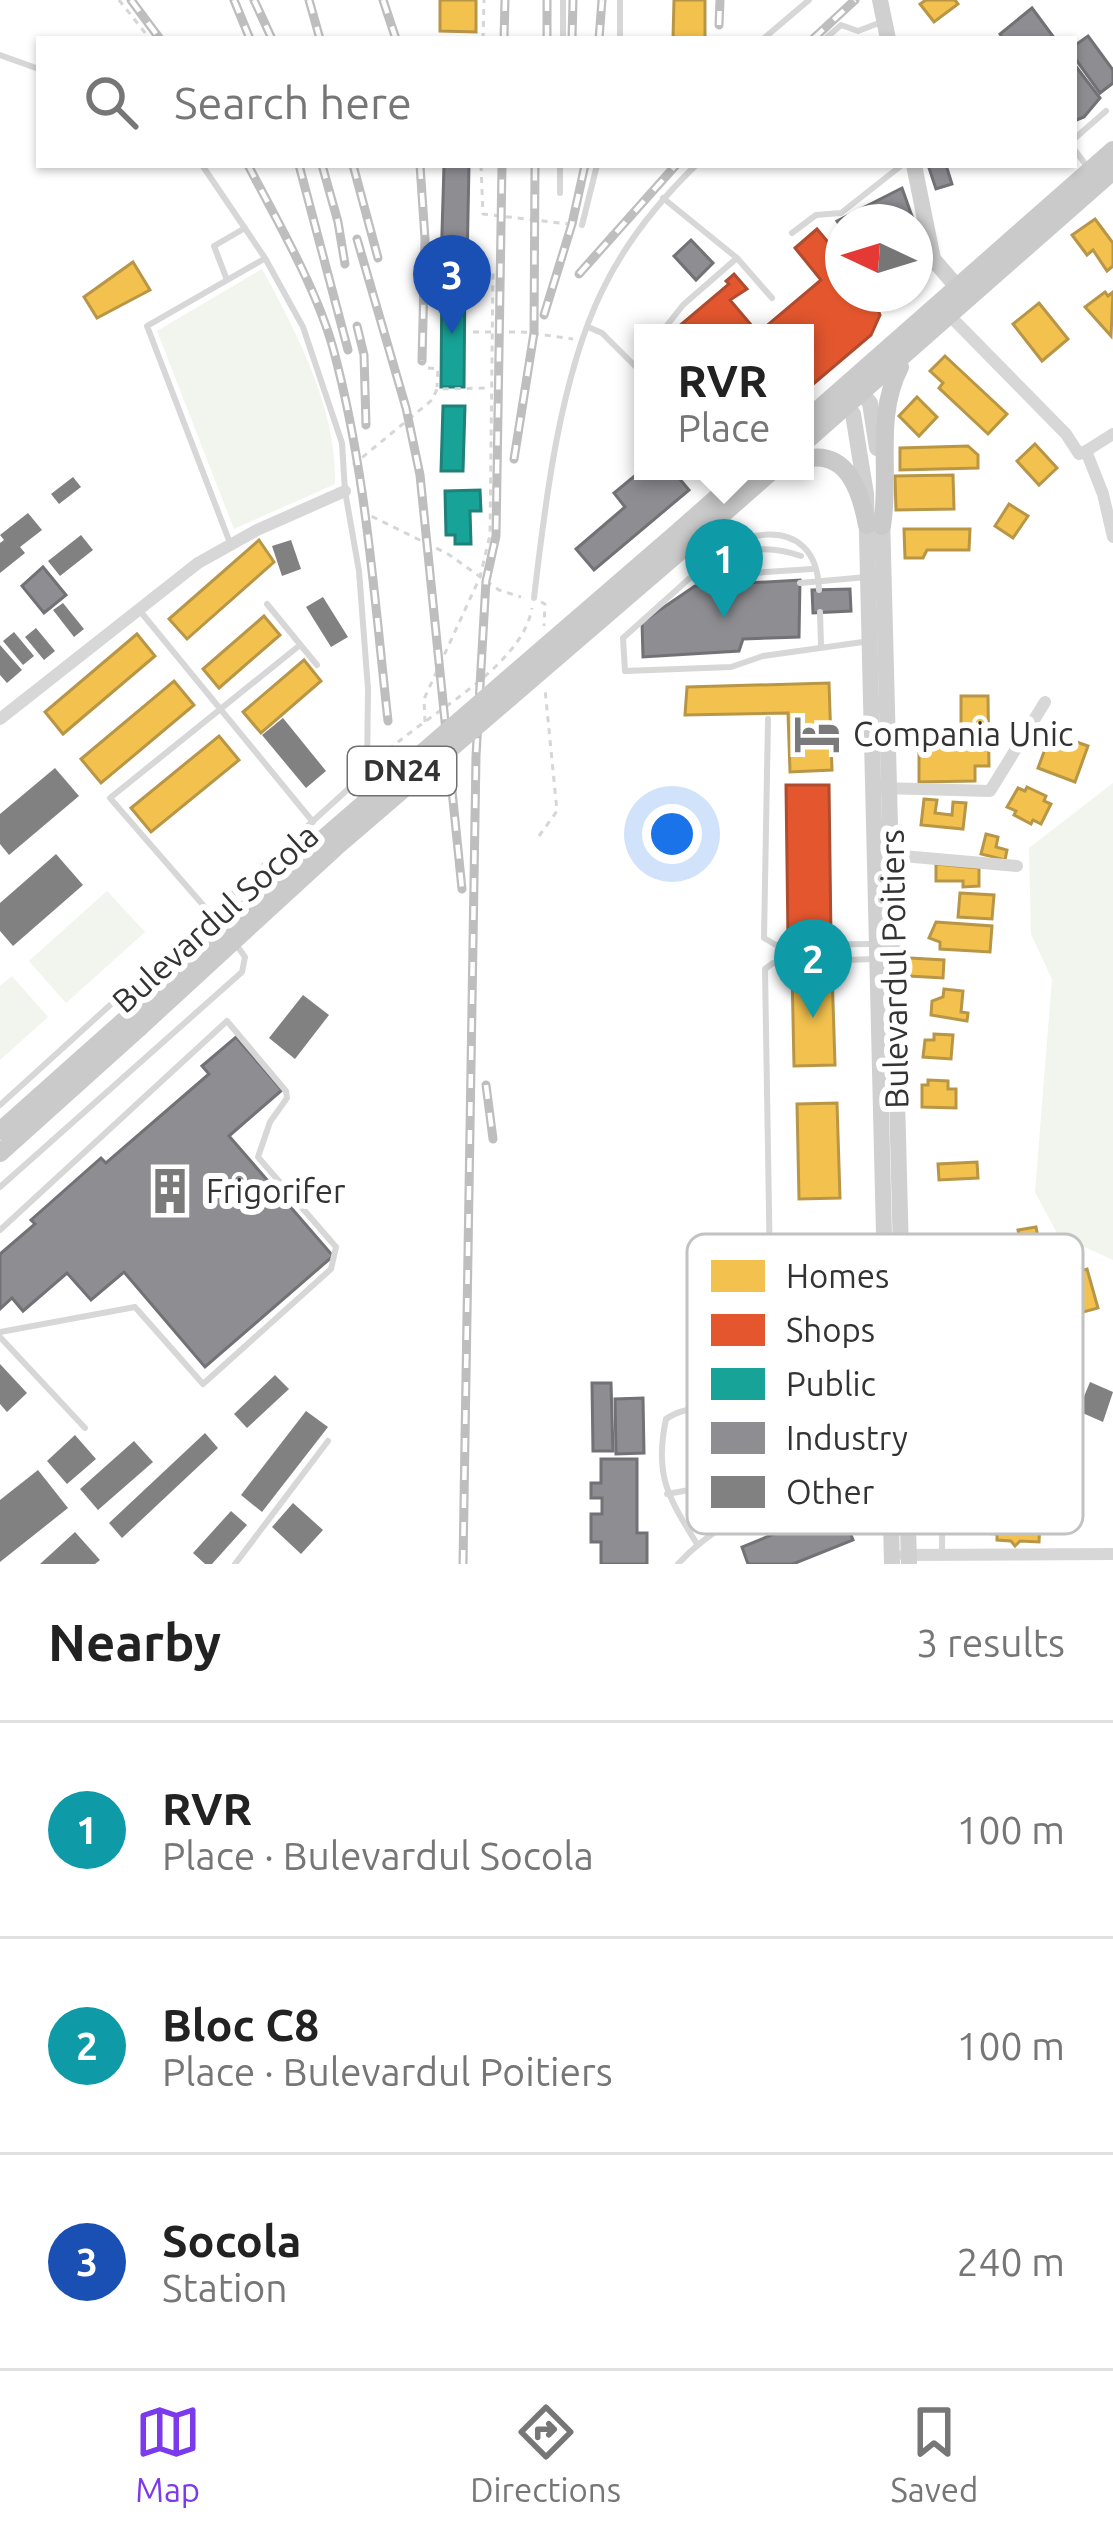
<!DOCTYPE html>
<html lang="en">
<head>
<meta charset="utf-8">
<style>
  body { margin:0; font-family:Ubuntu,sans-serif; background:#f6f6f6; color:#222 }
  .compass { position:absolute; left:825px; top:204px; width:108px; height:108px; border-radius:50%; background:#fff; box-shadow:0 3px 9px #0004; rotate:274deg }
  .you { position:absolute; left:672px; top:834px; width:42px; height:42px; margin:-30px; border:9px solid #fff; border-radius:50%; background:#1a73e8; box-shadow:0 0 0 18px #1a73e833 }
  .badge { display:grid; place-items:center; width:78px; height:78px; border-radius:50%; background:#7c3aed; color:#fff; font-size:39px; font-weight:700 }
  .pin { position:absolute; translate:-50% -99px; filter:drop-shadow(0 3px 6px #0008) }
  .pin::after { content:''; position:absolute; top:63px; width:42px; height:36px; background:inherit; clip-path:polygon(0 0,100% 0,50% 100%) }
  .popup { position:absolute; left:634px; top:324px; width:180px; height:156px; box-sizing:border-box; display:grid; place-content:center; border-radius:0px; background:#fff; filter:drop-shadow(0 3px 9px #0005); font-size:39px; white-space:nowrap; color:#767676 }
  .popup b { font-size:45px; color:#222 }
  .popup::after { content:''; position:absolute; left:50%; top:100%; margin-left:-24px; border:24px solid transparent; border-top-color:#fff }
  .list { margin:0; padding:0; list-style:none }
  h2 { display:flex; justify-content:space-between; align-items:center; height:156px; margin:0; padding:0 48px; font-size:51px }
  h2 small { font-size:39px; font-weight:400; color:#767676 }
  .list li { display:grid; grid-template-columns:78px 1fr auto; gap:36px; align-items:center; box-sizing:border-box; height:216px; padding:0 48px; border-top:3px solid #e0e0e0 }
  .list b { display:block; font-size:45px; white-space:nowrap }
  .list p { margin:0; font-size:39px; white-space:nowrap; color:#767676 }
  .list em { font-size:39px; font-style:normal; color:#767676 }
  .icon { flex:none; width:66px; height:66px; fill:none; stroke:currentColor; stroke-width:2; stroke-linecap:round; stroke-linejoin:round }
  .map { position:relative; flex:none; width:1113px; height:1564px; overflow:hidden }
  .search { position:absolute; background:#fff; box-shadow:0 3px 9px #0004; left:36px; right:36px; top:36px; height:132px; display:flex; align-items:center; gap:30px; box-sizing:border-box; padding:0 42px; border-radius:0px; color:#767676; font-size:45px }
  .sheet { height:804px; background:#fff }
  nav { display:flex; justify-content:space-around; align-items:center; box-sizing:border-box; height:168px; border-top:3px solid #e0e0e0; background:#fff; font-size:33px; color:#767676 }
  nav a { display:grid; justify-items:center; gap:6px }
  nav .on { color:#7c3aed }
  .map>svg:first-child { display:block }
  .green { fill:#f1f5ed }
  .homes { fill:#f2c14e; stroke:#b99646; stroke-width:3 }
  .shops { fill:#e4572e; stroke:#af4c30; stroke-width:3 }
  .public { fill:#17a398; stroke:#1f817a; stroke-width:3 }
  .industry { fill:#8d8d92; stroke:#727276; stroke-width:3 }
  .building { fill:#818181 }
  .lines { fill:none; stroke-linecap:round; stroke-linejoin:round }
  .path { stroke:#d6d6d6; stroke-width:3; stroke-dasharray:6 6; stroke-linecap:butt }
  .service { stroke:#d7d7d7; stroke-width:6 }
  .minor { stroke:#d7d7d7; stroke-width:12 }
  .secondary { stroke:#d0d0d0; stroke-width:16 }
  .primary { stroke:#cacaca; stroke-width:18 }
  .rail-casing { stroke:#bebebe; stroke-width:9 }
  .rail { stroke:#fff; stroke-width:4.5; stroke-dasharray:14; stroke-linecap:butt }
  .service-bridge { stroke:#d7d7d7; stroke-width:6 }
  .primary-bridge { stroke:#cacaca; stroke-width:18 }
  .labels { text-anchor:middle; stroke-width:12; stroke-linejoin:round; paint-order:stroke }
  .shield { fill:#fff; stroke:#707070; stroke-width:3 }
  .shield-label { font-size:30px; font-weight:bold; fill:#333 }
  .poi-label { font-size:33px; fill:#333; stroke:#fff; text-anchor:start }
  .street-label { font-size:33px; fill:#333; stroke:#fff }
  .key { fill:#fff; stroke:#c2c2c2; stroke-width:3 }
  .key-label { font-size:33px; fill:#333 }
</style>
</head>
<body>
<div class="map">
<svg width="1113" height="1564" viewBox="0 0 1113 1564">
  <rect width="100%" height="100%" fill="#fff"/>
  <g class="green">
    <path d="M262 269C297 333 337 410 335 484L234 529 157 331Z"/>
    <polygon points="1113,783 1113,1260 1058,1235 1035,1192 1052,979 1031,934 1029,848"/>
    <polygon points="107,891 145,932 66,1003 29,961"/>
    <polygon points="12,976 48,1017 0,1060 0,986"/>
  </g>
  <g class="homes">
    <polygon points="440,0 476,0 476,32 440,31"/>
    <polygon points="674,0 705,0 705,39 673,39"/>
    <polygon points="926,0 955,0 958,4 934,22 920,4"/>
    <polygon points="1095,219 1113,243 1113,266 1107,271 1093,250 1087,255 1072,235"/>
    <polygon points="133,262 150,290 97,318 84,297"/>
    <polygon points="1105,292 1108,296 1113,292 1111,336 1085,307"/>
    <polygon points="1039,303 1068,339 1042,361 1013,324"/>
    <polygon points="945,356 1007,414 988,434 939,388 943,383 930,371"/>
    <polygon points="917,397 937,417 919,436 899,416"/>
    <polygon points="1035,444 1057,468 1039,485 1017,461"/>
    <polygon points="968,446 978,455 978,468 900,470 900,448"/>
    <polygon points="953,475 954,509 896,510 895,476"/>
    <polygon points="1009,504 1028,516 1013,538 995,526"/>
    <polygon points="904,529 970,529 969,550 927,550 923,558 905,558"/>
    <polygon points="259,540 274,562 187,639 169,619"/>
    <polygon points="264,616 280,635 219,688 203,669"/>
    <polygon points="137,634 155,656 63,734 45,712"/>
    <polygon points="304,660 321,681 261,733 243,712"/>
    <polygon points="174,681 194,705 101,783 81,759"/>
    <polygon points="829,683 832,770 790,772 788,713 685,715 687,687"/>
    <polygon points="961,696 988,696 989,766 975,766 975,781 919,782 919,736 961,736"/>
    <polygon points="1051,733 1088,746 1075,782 1038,768"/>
    <polygon points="219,736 239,760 151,832 131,808"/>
    <polygon points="1027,787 1046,796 1044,801 1051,804 1041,824 1033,820 1031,824 1014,815 1016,811 1007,807 1018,788 1025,791"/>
    <polygon points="924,799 937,800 935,813 952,815 953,802 966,803 963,829 921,825"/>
    <polygon points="986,834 998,837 996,847 1007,850 1005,860 981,854"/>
    <polygon points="936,864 979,868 979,886 963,887 963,881 936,881"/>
    <polygon points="960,893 994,895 992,919 958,917"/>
    <polygon points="936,922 992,926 990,952 940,949 940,942 929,938"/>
    <polygon points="910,958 944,960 943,978 909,976"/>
    <polygon points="832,970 835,1065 794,1066 792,971"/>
    <polygon points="944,989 963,991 961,1012 968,1013 967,1021 931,1015 932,1001 943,997"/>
    <polygon points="934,1034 953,1035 951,1059 923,1057 925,1040 934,1040"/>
    <polygon points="928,1080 948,1081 948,1089 956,1089 956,1108 922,1107 922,1085 928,1085"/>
    <polygon points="837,1103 840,1198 799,1199 797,1104"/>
    <polygon points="977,1162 978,1178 939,1180 938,1164"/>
    <polygon points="1036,1227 1040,1247 1049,1245 1053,1264 1007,1273 1004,1261 1016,1259 1014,1247 1021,1245 1018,1230"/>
    <polygon points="841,1236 843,1331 803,1332 800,1237"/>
    <polygon points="1087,1269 1098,1308 1002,1334 994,1306 1061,1287 1058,1277"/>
    <polygon points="923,1271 942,1271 943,1294 924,1294"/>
    <polygon points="976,1289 981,1313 928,1322 924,1299"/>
    <polygon points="977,1315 979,1325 937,1333 935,1322"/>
    <polygon points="983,1331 985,1367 963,1368 963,1357 951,1358 950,1344 958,1344 958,1332"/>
    <polygon points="945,1373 987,1378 984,1401 943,1392"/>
    <polygon points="1019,1422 1036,1427 1033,1436 1048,1441 1040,1465 1008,1455 1011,1445 1004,1442 1008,1431 1015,1434"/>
    <polygon points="974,1468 990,1469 990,1503 1030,1505 1030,1487 1055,1487 1055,1523 1040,1523 1039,1542 1020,1541 1015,1546 1011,1541 997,1540 997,1534 965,1532 966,1520 958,1519 959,1505 955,1500 959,1496 959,1478 965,1478"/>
  </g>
  <g class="shops">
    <polygon points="817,229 843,260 843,294 872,294 880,315 871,335 805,391 805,333 758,333 821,280 795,248"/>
    <polygon points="734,274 747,289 730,300 758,333 671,333 729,284 726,281"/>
    <polygon points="786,785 829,785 831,939 788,939"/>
  </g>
  <g class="public">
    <polygon points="442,271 465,271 464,387 441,387"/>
    <polygon points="443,406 465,406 463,471 441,471"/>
    <polygon points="480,490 481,511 470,511 471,544 455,544 455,535 446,535 445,491"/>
  </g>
  <g class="industry">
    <polygon points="1032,8 1055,39 1003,39 1000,34"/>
    <polygon points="1088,36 1113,70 1113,83 1100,93 1074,57 1074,46"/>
    <polygon points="1074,64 1100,98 1084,117 1074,121"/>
    <polygon points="444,165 469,165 467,266 441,266"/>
    <polygon points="928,165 946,165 952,184 936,189"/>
    <polygon points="902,188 914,222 843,222 843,230 837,221"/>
    <polygon points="691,240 713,263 696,280 674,256"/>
    <polygon points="643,469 673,471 689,490 594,570 576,549 625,507 614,493"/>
    <polygon points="43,567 66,595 44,613 22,586"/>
    <polygon points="800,580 799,637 743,639 739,651 643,657 642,622 695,586"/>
    <polygon points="850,589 851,611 813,613 812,590"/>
    <polygon points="236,1037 282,1090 229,1136 333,1256 205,1367 124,1272 91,1300 67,1273 23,1311 12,1298 0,1309 0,1254 35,1224 31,1220 101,1158 106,1163 209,1074 202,1066"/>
    <polygon points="781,1367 782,1416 761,1416 761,1391 754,1391 754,1368"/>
    <polygon points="592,1383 611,1383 613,1451 593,1451"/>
    <polygon points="643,1398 644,1453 616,1454 615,1399"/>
    <polygon points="793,1413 810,1413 809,1420 838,1420 838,1438 782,1438 782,1421 793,1421"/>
    <polygon points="842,1418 861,1419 860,1438 841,1437"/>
    <polygon points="601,1459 637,1459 637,1533 647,1533 647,1564 601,1564 601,1542 591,1542 591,1514 602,1514 602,1498 591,1498 591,1483 601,1483"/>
    <polygon points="840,1507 853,1540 793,1564 748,1564 742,1547"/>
  </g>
  <g class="building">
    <polygon points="73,477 81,487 59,504 51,494"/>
    <polygon points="28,513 42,530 20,547 25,553 0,573 0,543 4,540 0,535"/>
    <polygon points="81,535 93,550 60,576 48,561"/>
    <polygon points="291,540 301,569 282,576 272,546"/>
    <polygon points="323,597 348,637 331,647 306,607"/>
    <polygon points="63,603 84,629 74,637 53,610"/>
    <polygon points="36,628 55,651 44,660 25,637"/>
    <polygon points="14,632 34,656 23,665 3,641"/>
    <polygon points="0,645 22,670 7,683 0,675"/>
    <polygon points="283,718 326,771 306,788 262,735"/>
    <polygon points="55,768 79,796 9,855 0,844 0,814"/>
    <polygon points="56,854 83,885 13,946 0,931 0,903"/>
    <polygon points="303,995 329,1015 295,1059 269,1038"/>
    <polygon points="0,1364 27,1393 7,1412 0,1404"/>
    <polygon points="275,1375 289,1389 247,1428 234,1414"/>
    <polygon points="1090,1382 1113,1392 1103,1422 1078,1411"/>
    <polygon points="306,1411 328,1427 262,1512 241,1495"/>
    <polygon points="205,1433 218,1448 122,1538 109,1523"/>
    <polygon points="75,1435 96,1459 67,1484 47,1461"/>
    <polygon points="134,1441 153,1462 98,1510 80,1489"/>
    <polygon points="38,1470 68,1508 0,1562 0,1500"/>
    <polygon points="293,1503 323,1530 301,1554 272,1527"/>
    <polygon points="231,1511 247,1525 212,1564 205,1564 193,1553"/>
    <polygon points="75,1532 100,1560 95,1564 40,1564"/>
  </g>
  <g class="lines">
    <g class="path">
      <polyline points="119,0 150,39"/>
      <polyline points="483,39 484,0"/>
      <polyline points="481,165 483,214 569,224"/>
      <polyline points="473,332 523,332 573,339"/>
      <polyline points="428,368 438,369 437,387"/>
      <polyline points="353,465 432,400 437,389 487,388"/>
      <polyline points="361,511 448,554 499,590 521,597"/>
      <polyline points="541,602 545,604 544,626"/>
      <polyline points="425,722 424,699 480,577 490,535 493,272"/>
      <path d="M380 758C424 714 521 670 532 608"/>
      <polyline points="539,836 557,811 545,689"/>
    </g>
    <g class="service">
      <polyline points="563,39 563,0"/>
      <polyline points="620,39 620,0"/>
      <polyline points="763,39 809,0"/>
      <polyline points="825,39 841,25 858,31 879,23"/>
      <polyline points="0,55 39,69"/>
      <polyline points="1074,139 1106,111"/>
      <polyline points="1074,149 1086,165"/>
      <polyline points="560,193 560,165"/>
      <polyline points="663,198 737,258 772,298"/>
      <polyline points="582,225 597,165"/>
      <polyline points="792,233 816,215 841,213 902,165"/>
      <polyline points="227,280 214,246 245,228"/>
      <polyline points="588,327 602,333 643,374"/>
      <polyline points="661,333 683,305 737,258"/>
      <polyline points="230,543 147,326 264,259"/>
      <polyline points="812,569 691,577 623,638 625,671 731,667 763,656 870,641"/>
      <path d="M692 575C727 529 817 508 819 590"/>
      <polyline points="800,583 867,577"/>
      <path d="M534 598C545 503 560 377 602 291 625 243 658 202 696 165"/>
      <polyline points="267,604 317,665"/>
      <polyline points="140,611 313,822"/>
      <polyline points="820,612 821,645"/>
      <polyline points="768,719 764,938 776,945 872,944"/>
      <polyline points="223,928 110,798 300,645"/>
      <polyline points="873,959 773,963 765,969 771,1332 774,1340 783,1345 884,1341"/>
      <polyline points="0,1105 367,772 368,689 359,571 345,491 342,443 303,327 265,258 202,165"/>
      <polyline points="0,1187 242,972 245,957 235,943"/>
      <polyline points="0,1230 227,1021 286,1091 287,1098 270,1122 258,1157 336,1247 331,1269 203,1384 135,1307 0,1332"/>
      <polyline points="0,1337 85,1428"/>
      <polyline points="909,1444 943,1447 1007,1470"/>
      <polyline points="667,1494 756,1478 799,1491"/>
      <path d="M697 1544C668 1497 654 1475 666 1419 692 1399 742 1412 769 1425"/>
      <polyline points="942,1551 943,1447"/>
      <polyline points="235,1564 328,1441"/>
      <path d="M678 1564C731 1506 811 1486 887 1484"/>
    </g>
    <g class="minor">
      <polyline points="950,316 1066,434 1079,454 1086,451 1103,494 1113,537"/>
      <polyline points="1086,451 1113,434"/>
      <polyline points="0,719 198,563 257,530 345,491"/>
      <polyline points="882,788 990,791 1045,702"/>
      <polyline points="891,855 1017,866"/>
      <polyline points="904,1555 1113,1554"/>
    </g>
    <g class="secondary">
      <polyline points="880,0 888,39"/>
      <polyline points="914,165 933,259 964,295"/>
      <polyline points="853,384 870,403 877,448"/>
      <polyline points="840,399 853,414 866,494 892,1564"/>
      <polyline points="882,515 909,1564"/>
    </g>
    <g class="primary">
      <polyline points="805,421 1113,150"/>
      <polyline points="805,442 1113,171"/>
      <path d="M805 459C848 449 861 493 867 525"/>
      <path d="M882 526C891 471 874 418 900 367"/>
      <polyline points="680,530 747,471"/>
      <polyline points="691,542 772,471"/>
      <polyline points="0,1131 128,1017"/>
      <polyline points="0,1153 139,1028"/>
    </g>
    <defs>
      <g id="rail">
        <polyline points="131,0 160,39"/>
        <polyline points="234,0 250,39"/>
        <polyline points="254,0 272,39"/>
        <polyline points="309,0 320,39"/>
        <polyline points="383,0 396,39"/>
        <polyline points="719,25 720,0"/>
        <polyline points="504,39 505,0"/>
        <polyline points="547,39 547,0"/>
        <polyline points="572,39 573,0"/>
        <polyline points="599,39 602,0"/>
        <polyline points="813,39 855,0"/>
        <path d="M248 165C277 221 316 287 333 348 366 470 374 596 388 721"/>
        <polyline points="299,165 348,350"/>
        <polyline points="322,165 338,222 345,264"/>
        <polyline points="353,165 378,258"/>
        <polyline points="420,165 425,239 422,361"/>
        <polyline points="357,239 406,408 420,475 462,889"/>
        <polyline points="579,274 676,165"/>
        <polyline points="544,315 572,224 585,165"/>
        <polyline points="357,326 364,355 366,425"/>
        <polyline points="514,459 534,333 535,165"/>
        <polyline points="486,1085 493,1139"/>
        <polyline points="463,1564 476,756 486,581 496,536 502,165"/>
      </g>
    </defs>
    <use href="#rail" class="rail-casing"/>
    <use href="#rail" class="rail"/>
    <path class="service-bridge" d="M706 585 707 572C733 547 768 544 801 556"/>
    <g class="primary-bridge">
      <polyline points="128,1017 325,837 680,530"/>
      <polyline points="139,1028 335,848 691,542"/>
    </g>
  </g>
  <defs>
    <symbol id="hotel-bare" viewBox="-9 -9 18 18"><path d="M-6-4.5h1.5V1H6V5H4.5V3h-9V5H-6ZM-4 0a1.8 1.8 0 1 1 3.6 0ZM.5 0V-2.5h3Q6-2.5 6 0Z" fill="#7a7a7a" stroke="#fff" stroke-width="2.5" paint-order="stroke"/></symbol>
    <symbol id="building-bare" viewBox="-9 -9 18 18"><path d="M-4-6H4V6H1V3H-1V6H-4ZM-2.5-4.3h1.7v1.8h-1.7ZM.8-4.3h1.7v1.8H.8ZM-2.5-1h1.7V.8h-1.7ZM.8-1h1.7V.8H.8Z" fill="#7a7a7a" stroke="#fff" stroke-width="2.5" paint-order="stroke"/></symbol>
  </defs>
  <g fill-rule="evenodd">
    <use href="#hotel-bare" x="784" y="701" width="66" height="66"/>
    <use href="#building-bare" x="137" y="1158" width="66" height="66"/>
  </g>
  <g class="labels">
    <rect class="shield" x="348" y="747" width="108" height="48" rx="9"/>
    <g class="shield-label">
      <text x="402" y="781">DN24</text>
    </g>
    <g class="poi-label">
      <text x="853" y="746">Compania Unic</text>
      <text x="206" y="1203">Frigorifer</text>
    </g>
    <g class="street-label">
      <text transform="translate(215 918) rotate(-42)" y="12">Bulevardul Socola</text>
      <text transform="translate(894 969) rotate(-91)" y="12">Bulevardul Poitiers</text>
    </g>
  </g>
  <rect x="687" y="1234" width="396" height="300" rx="18" class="key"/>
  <rect x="711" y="1260" width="54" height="32" fill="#f2c14e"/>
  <rect x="711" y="1314" width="54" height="32" fill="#e4572e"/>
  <rect x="711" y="1368" width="54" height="32" fill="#17a398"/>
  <rect x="711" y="1422" width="54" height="32" fill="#8d8d92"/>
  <rect x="711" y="1476" width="54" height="32" fill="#818181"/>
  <g class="key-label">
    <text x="786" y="1288">Homes</text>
    <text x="786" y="1342">Shops</text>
    <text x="786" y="1396">Public</text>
    <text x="786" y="1450">Industry</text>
    <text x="786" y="1504">Other</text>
  </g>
</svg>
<svg class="compass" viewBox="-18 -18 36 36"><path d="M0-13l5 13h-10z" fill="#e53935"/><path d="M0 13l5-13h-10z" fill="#767676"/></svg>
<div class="you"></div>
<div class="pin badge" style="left:724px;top:618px;background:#0f9aa8">1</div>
<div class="popup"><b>RVR</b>Place</div>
<div class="pin badge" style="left:813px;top:1018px;background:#0f9aa8">2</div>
<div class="pin badge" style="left:452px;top:334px;background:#1a4fb4">3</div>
<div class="search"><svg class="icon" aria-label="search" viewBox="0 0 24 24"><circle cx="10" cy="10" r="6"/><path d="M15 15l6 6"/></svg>Search here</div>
</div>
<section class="sheet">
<h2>Nearby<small>3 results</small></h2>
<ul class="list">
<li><span class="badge" style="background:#0f9aa8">1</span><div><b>RVR</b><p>Place · Bulevardul Socola</p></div><em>100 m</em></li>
<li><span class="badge" style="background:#0f9aa8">2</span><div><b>Bloc C8</b><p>Place · Bulevardul Poitiers</p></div><em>100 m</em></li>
<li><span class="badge" style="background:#1a4fb4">3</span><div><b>Socola</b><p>Station</p></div><em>240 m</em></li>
</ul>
</section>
<nav>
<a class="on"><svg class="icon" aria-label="map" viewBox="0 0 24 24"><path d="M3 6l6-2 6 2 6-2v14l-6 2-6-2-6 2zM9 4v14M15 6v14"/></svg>Map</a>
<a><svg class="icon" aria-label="directions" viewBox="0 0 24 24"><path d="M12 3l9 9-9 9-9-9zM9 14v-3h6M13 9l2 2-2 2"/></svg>Directions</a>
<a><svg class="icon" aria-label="saved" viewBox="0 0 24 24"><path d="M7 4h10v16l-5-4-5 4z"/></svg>Saved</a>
</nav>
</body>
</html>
